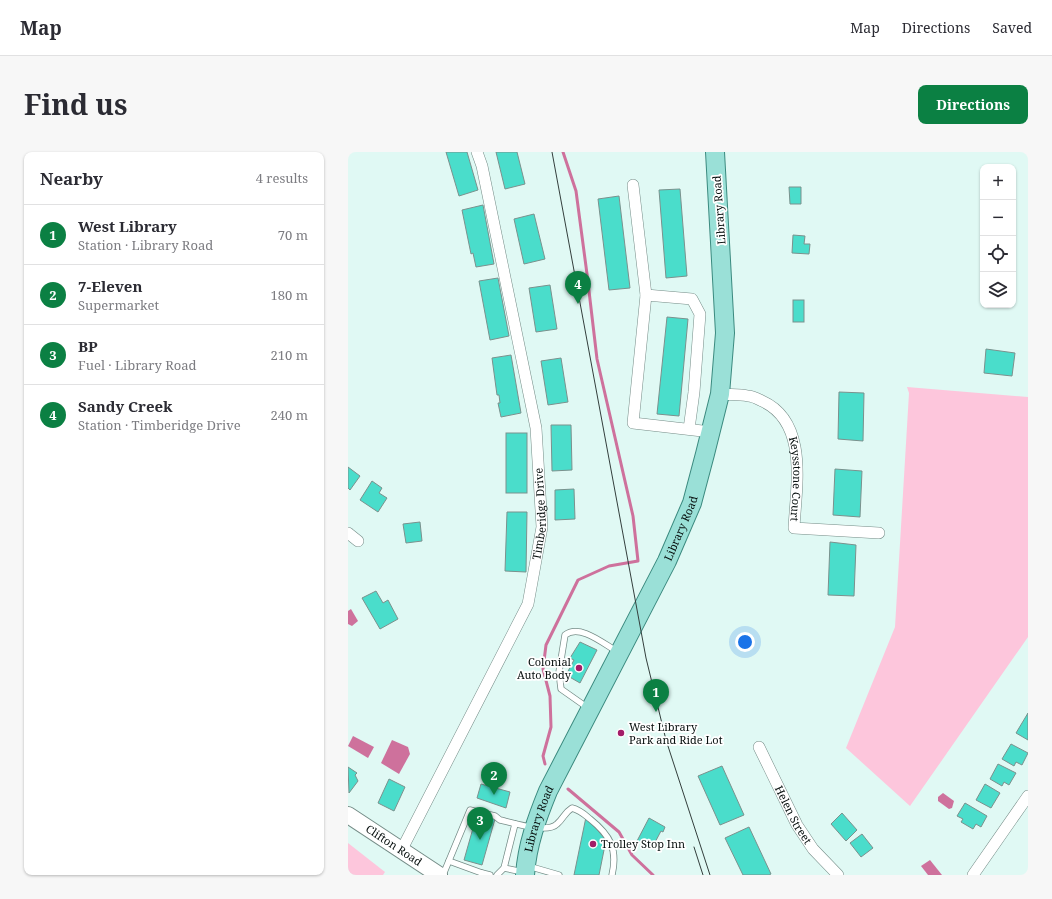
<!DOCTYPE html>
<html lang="en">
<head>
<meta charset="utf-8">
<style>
  body { margin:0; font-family:"Noto Serif",serif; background:#f7f7f7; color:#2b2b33 }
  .controls { position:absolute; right:12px; top:12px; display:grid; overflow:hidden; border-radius:8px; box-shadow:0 1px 3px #0004 }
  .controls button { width:36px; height:36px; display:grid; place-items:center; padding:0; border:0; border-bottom:1px solid #e1e1e2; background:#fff; color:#2b2b33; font:20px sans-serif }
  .you { position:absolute; left:397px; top:490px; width:14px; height:14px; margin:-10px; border:3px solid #fff; border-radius:50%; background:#1a73e8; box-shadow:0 0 0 6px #1a73e833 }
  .badge { display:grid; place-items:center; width:26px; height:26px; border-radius:50%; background:#0b8043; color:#fff; font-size:13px; font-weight:700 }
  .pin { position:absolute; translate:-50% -33px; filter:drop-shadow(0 1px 2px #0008) }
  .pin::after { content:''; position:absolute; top:21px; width:14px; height:12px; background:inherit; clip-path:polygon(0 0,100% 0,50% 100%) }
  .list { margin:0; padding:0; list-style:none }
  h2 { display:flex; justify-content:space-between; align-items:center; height:52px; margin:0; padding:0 16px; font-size:17px }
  h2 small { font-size:13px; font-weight:400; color:#7c7c81 }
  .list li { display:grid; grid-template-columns:26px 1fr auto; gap:12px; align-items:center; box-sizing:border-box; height:60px; padding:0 16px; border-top:1px solid #e1e1e2 }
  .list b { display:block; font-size:15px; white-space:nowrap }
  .list p { margin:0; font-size:13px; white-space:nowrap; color:#7c7c81 }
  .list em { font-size:13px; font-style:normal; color:#7c7c81 }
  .icon { flex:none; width:22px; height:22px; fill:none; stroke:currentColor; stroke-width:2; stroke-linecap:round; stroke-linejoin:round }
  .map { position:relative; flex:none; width:680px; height:723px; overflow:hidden; border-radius:8px }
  header { display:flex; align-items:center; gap:24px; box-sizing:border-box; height:56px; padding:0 20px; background:#fff; border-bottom:1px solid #e1e1e2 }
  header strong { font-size:19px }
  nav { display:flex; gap:22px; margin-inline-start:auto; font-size:14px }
  .intro { display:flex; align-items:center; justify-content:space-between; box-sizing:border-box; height:96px; padding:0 24px }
  h1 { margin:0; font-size:28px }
  .button { padding:10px 18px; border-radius:8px; background:#0b8043; color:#fff; font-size:14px; font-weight:700 }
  main { display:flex; gap:24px; padding:0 24px }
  aside { flex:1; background:#fff; border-radius:8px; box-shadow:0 1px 3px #0004 }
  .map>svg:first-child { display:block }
  .green { fill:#fdc6dc }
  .water { fill:#ce719c }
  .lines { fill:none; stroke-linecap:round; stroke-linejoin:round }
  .stream { stroke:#ce719c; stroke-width:3 }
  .building { fill:#4addcb; stroke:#7b918d }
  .lane-casing { stroke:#758c87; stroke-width:7 }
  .street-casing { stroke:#758c87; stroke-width:12 }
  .secondary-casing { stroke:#758c87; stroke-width:18 }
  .primary-casing { stroke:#3b8a7f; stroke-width:20 }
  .lane { stroke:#fff; stroke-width:5.5 }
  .street { stroke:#fff; stroke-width:11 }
  .secondary { stroke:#fff; stroke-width:16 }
  .primary { stroke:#9ae0d7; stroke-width:18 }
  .tram { stroke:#333e3c; stroke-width:1 }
  .poi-dot { fill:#a31c68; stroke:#fff; stroke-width:1.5 }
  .labels { text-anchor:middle; stroke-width:3.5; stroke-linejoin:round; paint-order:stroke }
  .street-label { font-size:11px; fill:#070f0e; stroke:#fff }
  .poi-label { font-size:11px; fill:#070f0e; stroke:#fff; text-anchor:start }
</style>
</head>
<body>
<header>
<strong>Map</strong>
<nav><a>Map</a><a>Directions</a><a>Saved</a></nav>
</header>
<div class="intro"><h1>Find us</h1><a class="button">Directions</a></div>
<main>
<aside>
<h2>Nearby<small>4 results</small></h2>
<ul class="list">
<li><span class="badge">1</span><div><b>West Library</b><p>Station · Library Road</p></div><em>70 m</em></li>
<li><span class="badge">2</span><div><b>7-Eleven</b><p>Supermarket</p></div><em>180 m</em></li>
<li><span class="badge">3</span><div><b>BP</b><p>Fuel · Library Road</p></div><em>210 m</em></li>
<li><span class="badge">4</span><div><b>Sandy Creek</b><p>Station · Timberidge Drive</p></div><em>240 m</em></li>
</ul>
</aside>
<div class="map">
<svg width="680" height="723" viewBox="0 0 680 723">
  <rect width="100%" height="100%" fill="#e0f9f4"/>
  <g class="green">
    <polygon points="559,235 680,245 680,485 562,654 498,596 547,475 561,241"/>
    <polygon points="0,691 37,720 35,723 0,723"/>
  </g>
  <g class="water">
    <polygon points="3,457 10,469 4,474 0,472 0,459"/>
    <polygon points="5,584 26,595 20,606 0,594"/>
    <polygon points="44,588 60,595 62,602 51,622 33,611"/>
    <polygon points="595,641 606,649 604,656 601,657 590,649 590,645"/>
    <polygon points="582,708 594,723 580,723 573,714"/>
  </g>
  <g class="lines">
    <g class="stream">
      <polyline points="197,612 195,604 203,575 202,544 195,517 198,493 230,428 261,414 290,409 285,364 249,207 239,122 228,39 215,0"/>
      <polyline points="220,637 271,680 284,703 305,723"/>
    </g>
  </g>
  <g class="building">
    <polygon points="98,0 119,0 130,38 111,44"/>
    <polygon points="148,0 169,0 177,32 157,37"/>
    <polygon points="441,35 453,35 453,52 442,52"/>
    <polygon points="332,37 339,124 318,126 311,38"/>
    <polygon points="271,44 282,136 261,138 250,47"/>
    <polygon points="135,53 146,112 128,115 125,101 123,102 114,58"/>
    <polygon points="186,62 197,107 176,112 166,67"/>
    <polygon points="445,83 457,84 456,92 462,92 461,102 444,101"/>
    <polygon points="150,126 161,184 142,188 131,129"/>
    <polygon points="202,133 209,177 188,180 181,136"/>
    <rect x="445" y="148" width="11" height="22"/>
    <polygon points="319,165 340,167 331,264 309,262"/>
    <polygon points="638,197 667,201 664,224 636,221"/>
    <polygon points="163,203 173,261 153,265 150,251 152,251 151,243 149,243 144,206"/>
    <polygon points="213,206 220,250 200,253 193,209"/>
    <polygon points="491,240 516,241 515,289 490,287"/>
    <polygon points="203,273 223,273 224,318 204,319"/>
    <rect x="158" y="281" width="21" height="60"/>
    <polygon points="0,315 12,324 2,338 0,336"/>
    <polygon points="487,317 514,319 512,365 485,363"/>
    <polygon points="24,329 34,336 31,341 39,346 30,360 12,348"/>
    <polygon points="226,337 227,367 207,368 207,338"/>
    <polygon points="159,360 179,360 178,420 157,419"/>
    <polygon points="72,370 74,389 58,391 55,372"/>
    <polygon points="482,390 508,393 506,444 480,443"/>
    <polygon points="28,439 35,451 40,448 50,467 32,477 14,446"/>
    <polygon points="232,490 249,498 232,531 218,523 226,508 222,506"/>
    <polygon points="680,561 680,588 668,581"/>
    <polygon points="663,592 680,601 674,613 668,610 666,614 654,607"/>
    <polygon points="650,612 668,621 661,633 656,630 654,634 642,627"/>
    <polygon points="374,614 396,663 372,673 350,624"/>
    <polygon points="0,615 9,621 7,623 10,629 1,641"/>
    <polygon points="41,627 57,635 46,659 30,651"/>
    <polygon points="133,632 162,640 158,656 129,646"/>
    <polygon points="637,632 652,641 643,656 628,648"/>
    <polygon points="617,651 639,664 633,675 628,672 625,677 613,670 615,667 609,664"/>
    <polygon points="494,661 509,678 498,689 483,672"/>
    <polygon points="129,662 147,667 134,713 116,708"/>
    <polygon points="238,665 258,688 251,723 226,723"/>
    <polygon points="301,666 317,675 315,680 313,679 304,696 289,689"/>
    <polygon points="401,675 423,722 421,723 395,723 377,686"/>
    <polygon points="514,682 525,696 513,705 502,691"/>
  </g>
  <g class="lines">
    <defs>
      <g id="lane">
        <path d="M240 556 213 537 211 520 217 483C232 471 257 493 270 500"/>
        <polyline points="101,709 134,721 134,723"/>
        <polyline points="180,714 211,723"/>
        <polyline points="156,716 175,720"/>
        <polyline points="134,721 142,723"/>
        <path d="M95 723 122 658 147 664 152 668C166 671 199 682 209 672 216 666 216 661 224 656 232 658 236 662 242 667 262 683 270 697 264 723"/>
        <polyline points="149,723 156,716 167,672"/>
      </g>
      <g id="street">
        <polyline points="285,33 298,143 285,271 363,280"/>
        <polyline points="298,143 344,147 352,162 346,240 341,277"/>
        <path id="s1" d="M372 242C381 243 391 242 400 244 405 244 410 247 414 249 461 270 448 335 446 376L531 381"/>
        <polyline points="0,381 10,389"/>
        <path id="s2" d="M411 595 449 673 465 697 490 723"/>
        <path id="s3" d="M53 699 180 452 194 375 188 276 134 14 129 0"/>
        <polyline points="625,723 680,644"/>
      </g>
      <g id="secondary">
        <path id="s4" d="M0 663 91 723"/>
      </g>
      <g id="primary">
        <path id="s5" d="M177 723C179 693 189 666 200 639L319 409 344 351 357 302 372 242 377 181 367 0"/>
      </g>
    </defs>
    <use href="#lane" class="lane-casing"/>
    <use href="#street" class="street-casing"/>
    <use href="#secondary" class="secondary-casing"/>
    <use href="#primary" class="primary-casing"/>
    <use href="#lane" class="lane"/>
    <use href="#street" class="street"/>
    <use href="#secondary" class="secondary"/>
    <use href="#primary" class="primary"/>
    <g class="tram">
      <polyline points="204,0 298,506 318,588 362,723"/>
      <polyline points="346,695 355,723"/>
    </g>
  </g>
  <g class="poi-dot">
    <circle cx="231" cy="516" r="4"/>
    <circle cx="273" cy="581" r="4"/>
    <circle cx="245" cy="692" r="4"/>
  </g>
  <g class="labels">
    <g class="street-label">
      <text transform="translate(371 58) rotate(-94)" y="4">Library Road</text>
      <text dy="4" stroke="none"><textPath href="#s1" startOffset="134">Keysstone Court</textPath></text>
      <text dy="4" stroke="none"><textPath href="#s3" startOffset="369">Timberidge Drive</textPath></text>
      <text dy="4" stroke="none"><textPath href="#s5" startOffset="382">Library Road</textPath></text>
      <text dy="4" stroke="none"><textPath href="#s2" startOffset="76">Helen Street</textPath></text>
      <text dy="4" stroke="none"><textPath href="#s5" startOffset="58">Library Road</textPath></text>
      <text dy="4" stroke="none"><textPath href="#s4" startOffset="55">Clifton Road</textPath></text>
    </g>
    <g class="poi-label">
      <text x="223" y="514" text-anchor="end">Colonial<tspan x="223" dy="13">Auto Body</tspan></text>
      <text x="281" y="579">West Library<tspan x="281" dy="13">Park and Ride Lot</tspan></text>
      <text x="253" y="696">Trolley Stop Inn</text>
    </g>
  </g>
</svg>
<div class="controls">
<button>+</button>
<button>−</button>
<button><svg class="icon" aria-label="locate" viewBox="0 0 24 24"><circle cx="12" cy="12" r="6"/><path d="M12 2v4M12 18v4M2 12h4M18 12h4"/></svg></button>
<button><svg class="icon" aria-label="layers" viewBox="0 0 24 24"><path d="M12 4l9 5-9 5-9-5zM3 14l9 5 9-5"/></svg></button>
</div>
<div class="you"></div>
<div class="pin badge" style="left:308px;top:560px">1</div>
<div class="pin badge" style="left:146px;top:643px">2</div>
<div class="pin badge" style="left:132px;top:688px">3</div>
<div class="pin badge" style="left:230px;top:152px">4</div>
</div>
</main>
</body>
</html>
